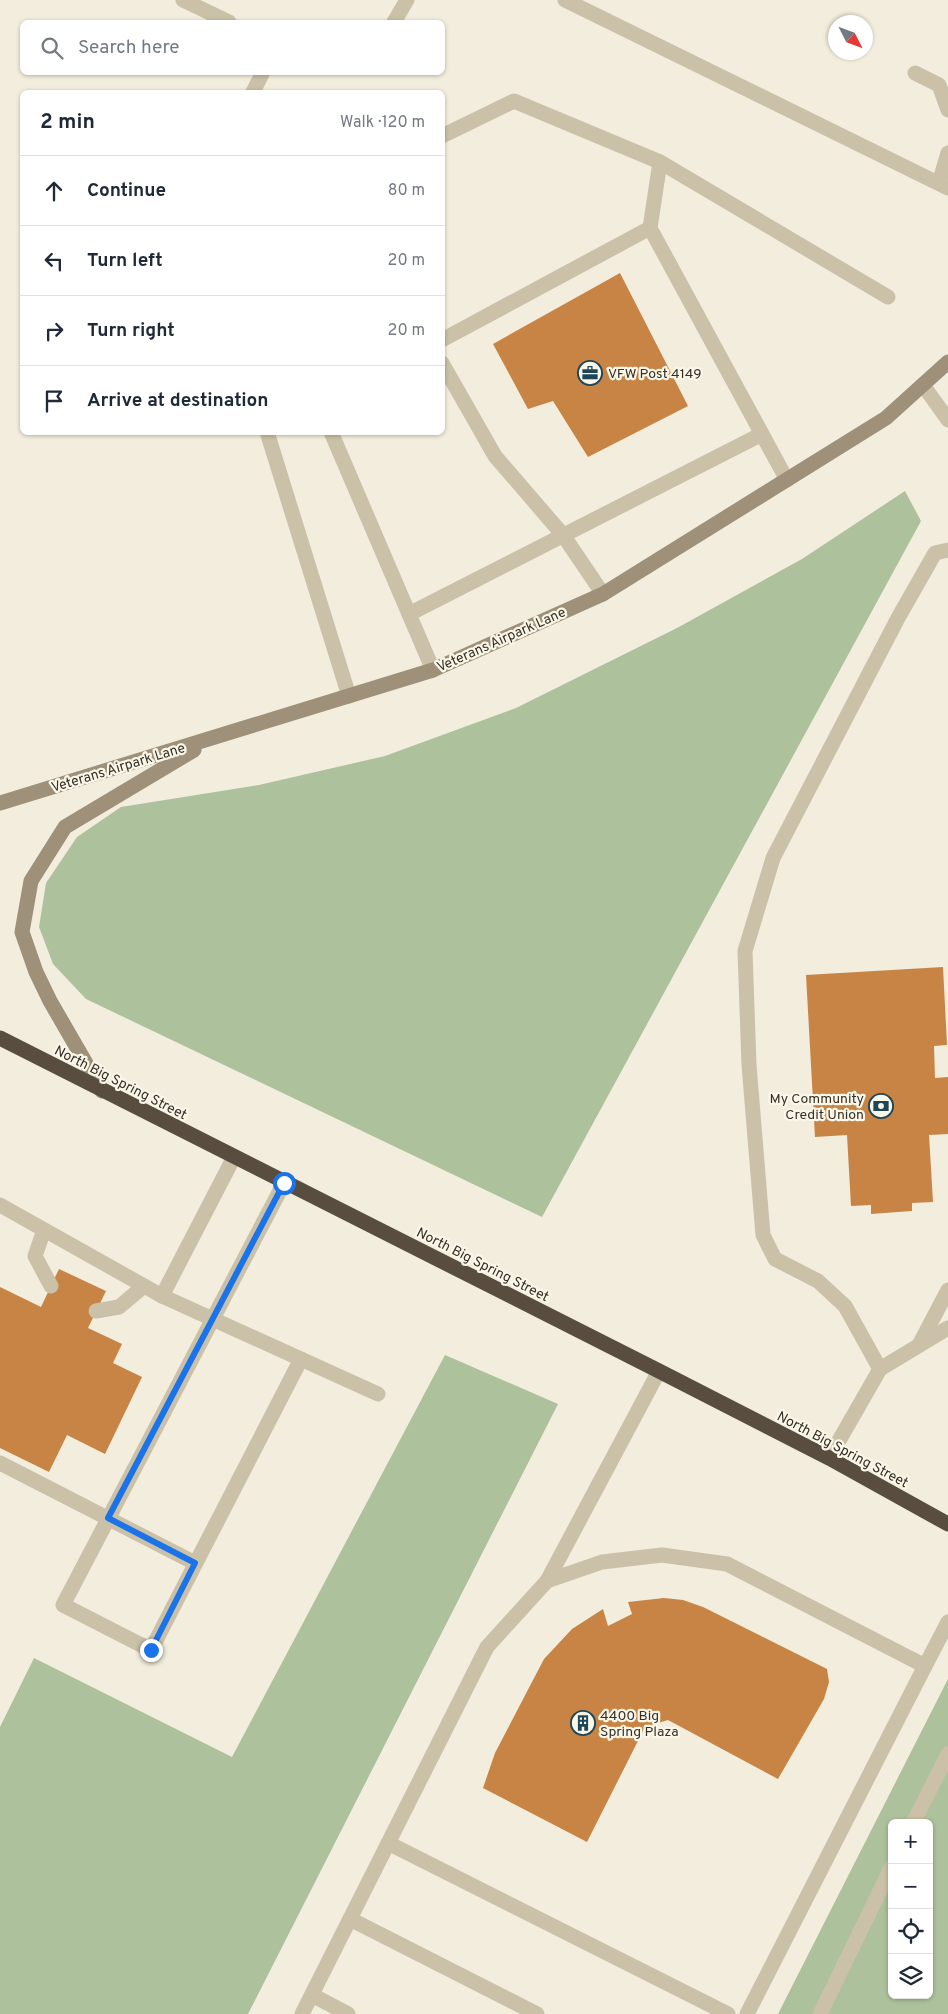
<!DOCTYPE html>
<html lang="en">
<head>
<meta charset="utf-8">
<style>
  body { margin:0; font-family:Overpass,sans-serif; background:#f2f2f3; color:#1f2937 }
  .controls { position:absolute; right:15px; bottom:15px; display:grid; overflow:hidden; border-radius:8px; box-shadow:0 1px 4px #0004 }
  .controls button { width:45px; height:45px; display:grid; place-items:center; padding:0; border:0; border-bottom:1px solid #e0e1e3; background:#fff; color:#1f2937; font:25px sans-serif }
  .compass { position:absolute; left:828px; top:15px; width:45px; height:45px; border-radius:50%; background:#fff; box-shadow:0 1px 4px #0004; rotate:132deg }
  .stop { position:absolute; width:15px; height:15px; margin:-11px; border:4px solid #1a73e8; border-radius:50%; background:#fff }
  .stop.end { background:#1a73e8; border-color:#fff; box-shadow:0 1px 5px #0008 }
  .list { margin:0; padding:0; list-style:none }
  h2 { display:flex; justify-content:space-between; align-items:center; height:65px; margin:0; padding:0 20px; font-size:21px }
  h2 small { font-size:16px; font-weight:400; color:#747a83 }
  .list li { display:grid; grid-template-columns:32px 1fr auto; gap:15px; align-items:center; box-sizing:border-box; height:70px; padding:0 20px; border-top:1px solid #e0e1e3 }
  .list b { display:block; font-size:19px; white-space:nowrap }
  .list em { font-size:16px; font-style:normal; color:#747a83 }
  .icon { flex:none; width:28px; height:28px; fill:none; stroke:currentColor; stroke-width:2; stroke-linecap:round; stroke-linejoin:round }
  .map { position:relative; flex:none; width:948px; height:2014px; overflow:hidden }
  .search { position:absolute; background:#fff; box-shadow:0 1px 4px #0004; left:20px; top:20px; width:425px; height:55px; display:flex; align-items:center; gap:12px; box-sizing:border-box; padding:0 18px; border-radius:8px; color:#747a83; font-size:19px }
  .panel { position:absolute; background:#fff; box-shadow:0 1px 4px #0004; left:20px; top:90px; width:425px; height:345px; border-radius:8px }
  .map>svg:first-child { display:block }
  .green { fill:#acc19c; fill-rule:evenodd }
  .building { fill:#c78445 }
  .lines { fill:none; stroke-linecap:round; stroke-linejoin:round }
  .lane { stroke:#cbc0a8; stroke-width:15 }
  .secondary { stroke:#9e9079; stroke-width:15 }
  .highway { stroke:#584d3f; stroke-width:15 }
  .route { stroke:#1a73e8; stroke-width:6 }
  .labels { text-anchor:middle; stroke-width:4.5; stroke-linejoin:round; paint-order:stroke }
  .poi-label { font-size:14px; fill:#373028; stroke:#faf6e8; text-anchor:start }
  .street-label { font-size:14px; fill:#373028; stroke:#faf6e8 }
</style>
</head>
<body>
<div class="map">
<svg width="948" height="2014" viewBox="0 0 948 2014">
  <rect width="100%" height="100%" fill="#f2eddc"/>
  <g class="green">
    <polygon points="905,491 921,521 542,1217 86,999 53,964 39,927 46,883 77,837 121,807 259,785 385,756 516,708 677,628 802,559"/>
    <polygon points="445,1355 558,1404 248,2014 0,2014 0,1727 34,1658 232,1757"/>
    <path d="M948 1679V2014H778ZM892 1823H929V1995H892Z"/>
  </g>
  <g class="building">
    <polygon points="620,273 688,406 588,457 553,401 528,409 493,344"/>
    <polygon points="943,967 947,1045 934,1046 935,1078 948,1077 948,1134 929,1135 933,1202 912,1203 912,1211 871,1214 871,1205 851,1206 847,1135 815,1137 806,975"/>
    <polygon points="59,1269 106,1291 88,1328 122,1344 113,1363 142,1377 105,1454 67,1435 49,1472 0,1448 0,1287 41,1307"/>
    <polygon points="664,1598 683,1600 703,1607 827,1669 829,1682 824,1699 778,1779 668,1720 645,1727 587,1842 483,1788 495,1753 544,1659 572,1629 603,1609 608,1626 632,1614 628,1602"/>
  </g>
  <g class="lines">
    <g class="lane">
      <polyline points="183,0 229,22"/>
      <polyline points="565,0 948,188"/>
      <polyline points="394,22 407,0"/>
      <polyline points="915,73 939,85 948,110"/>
      <polyline points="253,92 263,72"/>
      <polyline points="442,136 514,101 660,162 888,297"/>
      <polyline points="939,183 948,153"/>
      <polyline points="650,228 660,162"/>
      <polyline points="442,340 650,228 787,480"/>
      <polyline points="442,363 495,456 563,535 603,594"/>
      <polyline points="923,385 948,420"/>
      <polyline points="267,432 349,696"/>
      <polyline points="331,432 433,670"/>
      <polyline points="409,614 762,434"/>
      <polyline points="284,1183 63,1605 151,1650 301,1359"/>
      <polyline points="0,1205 162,1296 378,1394"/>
      <polyline points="44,1230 35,1256 51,1286"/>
      <polyline points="162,1296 234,1157"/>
      <polyline points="96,1311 119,1307 144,1286"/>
      <polyline points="919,1345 948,1290"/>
      <polyline points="880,1369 845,1306 818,1281 775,1259 763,1235 749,1065 745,951 773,858 898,618 935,553 948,550"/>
      <polyline points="659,1371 547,1581 602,1562 662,1555 727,1564 925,1666 948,1622"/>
      <polyline points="829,1458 880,1369 948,1328"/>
      <polyline points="0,1463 195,1563"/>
      <polyline points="913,1823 948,1754"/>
      <polyline points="388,1843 728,2014"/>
      <polyline points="350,1919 537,2014"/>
      <polyline points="312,1995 348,2014"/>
      <polyline points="302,2014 487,1647 547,1581"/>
      <polyline points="747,2014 925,1666"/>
      <polyline points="820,2014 892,1866"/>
    </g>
    <g class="secondary">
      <polyline points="0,803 433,670 603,594 886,418 948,362"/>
      <polyline points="102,1091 50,1001 36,972 22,932 31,881 65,827 194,750"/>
    </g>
    <polyline class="highway" points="0,1038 659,1371 829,1458 948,1524"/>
  </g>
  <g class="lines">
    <polyline class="route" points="151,1650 195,1563 108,1518 284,1183"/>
  </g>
  <defs>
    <symbol id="office-ring" viewBox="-11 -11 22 22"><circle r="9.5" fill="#faf6e8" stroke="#1d4659" stroke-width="1.5"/><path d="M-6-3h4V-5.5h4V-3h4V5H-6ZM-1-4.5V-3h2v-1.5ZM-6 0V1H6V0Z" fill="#1d4659"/></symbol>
    <symbol id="bank-ring" viewBox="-11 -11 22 22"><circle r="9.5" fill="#faf6e8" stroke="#1d4659" stroke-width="1.5"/><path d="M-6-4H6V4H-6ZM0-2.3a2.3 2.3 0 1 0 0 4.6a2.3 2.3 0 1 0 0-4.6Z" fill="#1d4659"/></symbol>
    <symbol id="building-ring" viewBox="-11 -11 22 22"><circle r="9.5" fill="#faf6e8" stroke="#1d4659" stroke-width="1.5"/><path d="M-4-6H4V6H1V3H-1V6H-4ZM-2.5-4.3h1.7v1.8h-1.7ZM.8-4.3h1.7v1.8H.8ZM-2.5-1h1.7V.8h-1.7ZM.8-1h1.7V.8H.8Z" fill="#1d4659"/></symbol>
  </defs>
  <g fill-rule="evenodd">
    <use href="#office-ring" x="576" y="359" width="28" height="28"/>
    <use href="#bank-ring" x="867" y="1092" width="28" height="28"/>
    <use href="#building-ring" x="569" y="1709" width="28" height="28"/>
  </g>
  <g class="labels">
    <g class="poi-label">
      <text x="608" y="378">VFW Post 4149</text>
      <text x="864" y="1103" text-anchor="end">My Community<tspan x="864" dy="16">Credit Union</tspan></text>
      <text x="600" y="1720">4400 Big<tspan x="600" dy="16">Spring Plaza</tspan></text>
    </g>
    <g class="street-label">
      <text transform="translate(501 639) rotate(-24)" y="5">Veterans Airpark Lane</text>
      <text transform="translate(118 767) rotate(-17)" y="5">Veterans Airpark Lane</text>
      <text transform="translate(121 1082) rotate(27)" y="5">North Big Spring Street</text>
      <text transform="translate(483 1264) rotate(27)" y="5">North Big Spring Street</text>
      <text transform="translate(843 1449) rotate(28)" y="5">North Big Spring Street</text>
    </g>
  </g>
</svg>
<div class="controls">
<button>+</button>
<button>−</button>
<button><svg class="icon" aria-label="locate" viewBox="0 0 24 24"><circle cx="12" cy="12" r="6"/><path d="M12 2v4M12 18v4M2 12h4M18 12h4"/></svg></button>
<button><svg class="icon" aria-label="layers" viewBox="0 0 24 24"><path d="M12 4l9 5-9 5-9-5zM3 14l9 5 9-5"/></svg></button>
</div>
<svg class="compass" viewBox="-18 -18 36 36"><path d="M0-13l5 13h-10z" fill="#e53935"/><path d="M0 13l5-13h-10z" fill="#747a83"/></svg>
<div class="stop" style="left:284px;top:1183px"></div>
<div class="stop end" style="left:151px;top:1650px"></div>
<div class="search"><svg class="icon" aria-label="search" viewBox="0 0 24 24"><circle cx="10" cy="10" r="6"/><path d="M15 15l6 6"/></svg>Search here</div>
<section class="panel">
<h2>2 min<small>Walk · 120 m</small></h2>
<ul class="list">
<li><svg class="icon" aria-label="ahead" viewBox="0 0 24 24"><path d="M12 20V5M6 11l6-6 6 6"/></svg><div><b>Continue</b></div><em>80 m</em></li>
<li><svg class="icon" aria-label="left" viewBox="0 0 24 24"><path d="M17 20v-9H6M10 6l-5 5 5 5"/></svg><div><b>Turn left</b></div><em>20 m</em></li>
<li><svg class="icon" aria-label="right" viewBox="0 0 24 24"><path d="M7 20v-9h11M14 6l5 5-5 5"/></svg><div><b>Turn right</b></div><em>20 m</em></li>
<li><svg class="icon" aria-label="arrive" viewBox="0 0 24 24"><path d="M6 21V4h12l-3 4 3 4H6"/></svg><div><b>Arrive at destination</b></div></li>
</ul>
</section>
</div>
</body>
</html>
